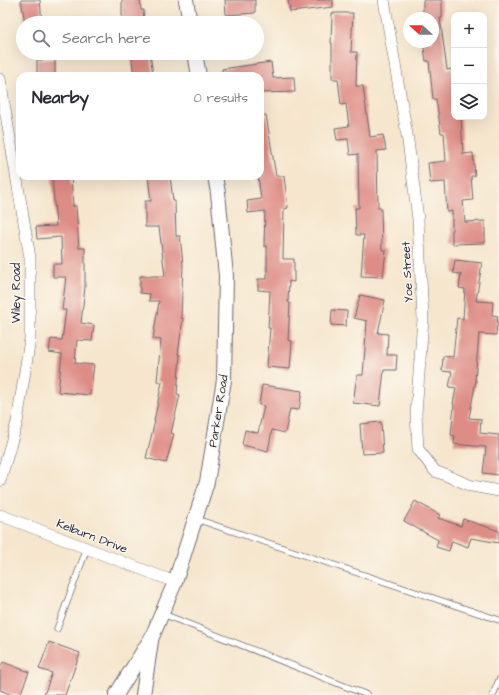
<!DOCTYPE html>
<html lang="en">
<head>
<meta charset="utf-8">
<style>
  body { margin:0; font-family:"Architects Daughter",sans-serif; background:#f2f2f3; color:#2b2b33 }
  .controls { position:absolute; right:12px; top:12px; display:grid; overflow:hidden; border-radius:8px; box-shadow:0 4px 16px #0002 }
  .controls button { width:36px; height:36px; display:grid; place-items:center; padding:0; border:0; border-bottom:1px solid #e1e1e2; background:#fff; color:#2b2b33; font:20px sans-serif }
  .compass { position:absolute; left:403px; top:12px; width:36px; height:36px; border-radius:50%; background:#fff; box-shadow:0 4px 16px #0002; rotate:291deg }
  .list { margin:0; padding:0; list-style:none }
  h2 { display:flex; justify-content:space-between; align-items:center; height:52px; margin:0; padding:0 16px; font-size:17px }
  h2 small { font-size:13px; font-weight:400; color:#7c7c81 }
  .icon { flex:none; width:22px; height:22px; fill:none; stroke:currentColor; stroke-width:2; stroke-linecap:round; stroke-linejoin:round }
  .map { position:relative; flex:none; width:499px; height:695px; overflow:hidden }
  .search { position:absolute; background:#fff; box-shadow:0 4px 16px #0002; left:16px; top:16px; width:248px; height:44px; display:flex; align-items:center; gap:10px; box-sizing:border-box; padding:0 14px; border-radius:22px; color:#7c7c81; font-size:15px }
  .panel { position:absolute; background:#fff; box-shadow:0 4px 16px #0002; left:16px; top:72px; width:248px; height:108px; border-radius:12px }
  .map>svg:first-child { display:block }
  .building { fill:#de8c86 }
  .lines { fill:none; stroke-linecap:round; stroke-linejoin:round }
  .service-casing { stroke:#6c676e; stroke-width:7 }
  .minor-casing { stroke:#6c676e; stroke-width:12 }
  .tertiary-casing { stroke:#6c676e; stroke-width:16 }
  .service { stroke:#fff; stroke-width:5.5 }
  .minor { stroke:#fff; stroke-width:11 }
  .tertiary { stroke:#fff; stroke-width:14 }
  .labels { text-anchor:middle; stroke-width:3; stroke-linejoin:round; paint-order:stroke }
  .street-label { font-size:12px; fill:#22223b; stroke:#fbf7ec }
</style>
</head>
<body>
<div class="map">
<svg width="499" height="695" viewBox="0 0 499 695">
  <rect width="100%" height="100%" fill="#fbf7ec"/>
  <filter id="ink" filterUnits="userSpaceOnUse"><feTurbulence type="fractalNoise" baseFrequency=".025" numOctaves="2"/><feDisplacementMap in="SourceGraphic" scale="8" xChannelSelector="R" yChannelSelector="G"/><feConvolveMatrix kernelMatrix="1 2 1 2 8 2 1 2 1" color-interpolation-filters="sRGB"/></filter>
  <filter id="wash" filterUnits="userSpaceOnUse"><feTurbulence type="fractalNoise" baseFrequency=".012" numOctaves="4" result="noise"/><feDisplacementMap in="SourceGraphic" scale="16" xChannelSelector="R" yChannelSelector="G"/><feGaussianBlur stdDeviation="0.9" result="paint"/><feColorMatrix in="noise" values="0 0 0 0 0 0 0 0 0 0 0 0 0 0 0 0 0 1.4 0 .05"/><feComposite in="paint" operator="in"/></filter>
  <g filter="url(#wash)">
    <rect width="100%" height="100%" fill="#f6e6ce"/>
    <g id="blocks">
      <g class="building">
        <polygon points="21,0 40,0 42,23 25,23"/>
        <polygon points="122,0 140,0 141,10 144,10 143,23 122,23"/>
        <polygon points="225,0 255,0 255,13 226,15"/>
        <polygon points="288,0 333,0 333,7 290,12"/>
        <polygon points="423,0 442,0 442,18 440,18 447,70 452,69 454,87 454,117 461,117 463,154 473,153 475,176 471,176 473,200 463,201 465,222 485,221 485,243 452,244 452,211 447,212 445,182 430,183 428,163 446,161 444,133 441,133 436,99 433,99 429,61 426,61 423,42 433,42 433,18 423,18"/>
        <polygon points="332,13 353,13 351,52 357,52 356,86 363,86 370,137 383,135 386,150 377,151 378,208 381,208 382,250 386,250 383,277 361,276 364,235 356,235 355,208 359,208 358,154 350,155 348,139 337,140 335,128 349,126 346,104 341,105 338,79 332,79 332,43 331,43"/>
        <polygon points="131,53 150,53 153,75 134,76"/>
        <polygon points="55,59 55,76 37,76 37,60"/>
        <polygon points="271,62 273,78 294,77 295,92 260,93 260,76 222,76 222,69"/>
        <polygon points="260,115 266,115 276,176 284,176 288,208 284,209 283,259 294,259 294,282 289,281 288,302 290,303 288,340 292,341 290,369 267,367 270,328 268,328 270,291 258,290 258,279 267,279 267,246 264,246 265,211 248,213 247,201 261,199 258,176 260,176"/>
        <polygon points="52,176 71,176 73,206 76,206 79,248 85,248 85,287 81,323 94,325 92,341 77,340 75,363 94,365 90,395 58,392 62,354 49,352 51,339 62,340 66,310 62,310 66,277 53,277 53,264 62,264 61,237 37,239 36,227 56,226"/>
        <polygon points="148,176 170,176 173,201 175,201 176,236 180,236 183,264 181,318 183,318 178,354 180,355 177,394 180,395 171,433 174,434 166,463 146,458 155,421 154,421 162,382 157,381 161,340 153,339 159,301 149,301 150,294 140,293 140,276 165,276 159,227 145,227 145,201 151,201"/>
        <polygon points="455,260 482,263 476,301 493,302 492,315 498,316 496,335 479,334 475,380 476,380 469,418 481,419 480,433 499,435 499,475 483,473 486,447 454,444 455,436 451,435 454,405 453,404 456,388 449,387 452,372 442,371 443,356 453,357 457,318 463,319 465,289 459,288 461,274 453,273"/>
        <polygon points="360,295 385,300 378,333 388,334 387,355 397,355 396,370 384,370 380,406 353,403 357,375 363,375 367,321 354,318"/>
        <polygon points="332,310 347,311 346,326 331,325"/>
        <polygon points="262,385 302,391 299,410 290,409 285,433 272,430 268,451 242,445 245,430 258,433 264,406 259,405"/>
        <polygon points="381,422 383,453 362,454 360,424"/>
        <polygon points="415,501 440,515 438,518 461,526 463,519 499,531 499,543 471,538 468,547 452,541 449,551 436,547 438,540 404,521"/>
        <polygon points="49,642 80,653 65,695 44,695 52,673 39,669"/>
        <polygon points="3,662 29,672 20,695 12,695 0,690 0,668"/>
      </g>
    </g>
  </g>
  <g filter="url(#ink)">
    <use href="#blocks" fill-opacity="0" stroke="#6c676e" stroke-width="1"/>
    <g class="lines">
      <defs>
        <g id="service">
          <polyline points="196,519 499,620"/>
          <polyline points="163,614 367,695"/>
          <polyline points="57,629 87,548"/>
          <polyline points="493,695 499,680"/>
        </g>
        <g id="minor">
          <polyline points="384,0 408,141 418,219 423,319 416,413 418,449 435,471 472,486 499,491"/>
          <polyline points="0,79 30,258 30,339 17,422 0,481"/>
          <polyline points="0,515 175,582"/>
        </g>
        <g id="tertiary">
          <polyline points="186,0 190,23"/>
          <polyline points="195,53 199,76"/>
          <polyline points="116,695 152,637 175,582 207,482 224,380 226,276 218,193 215,176"/>
          <polyline points="143,695 151,641"/>
        </g>
      </defs>
      <use href="#service" class="service-casing"/>
      <use href="#minor" class="minor-casing"/>
      <use href="#tertiary" class="tertiary-casing"/>
      <use href="#service" class="service"/>
      <use href="#minor" class="minor"/>
      <use href="#tertiary" class="tertiary"/>
    </g>
  </g>
  <g class="labels">
    <g class="street-label">
      <text transform="translate(407 272) rotate(-93)" y="4">Yoe Street</text>
      <text transform="translate(16 293) rotate(-90)" y="4">Wiley Road</text>
      <text transform="translate(218 411) rotate(-81)" y="4">Parker Road</text>
      <text transform="translate(92 536) rotate(21)" y="4">Kelburn Drive</text>
    </g>
  </g>
</svg>
<div class="controls">
<button>+</button>
<button>−</button>
<button><svg class="icon" aria-label="layers" viewBox="0 0 24 24"><path d="M12 4l9 5-9 5-9-5zM3 14l9 5 9-5"/></svg></button>
</div>
<svg class="compass" viewBox="-18 -18 36 36"><path d="M0-13l5 13h-10z" fill="#e53935"/><path d="M0 13l5-13h-10z" fill="#7c7c81"/></svg>
<div class="search"><svg class="icon" aria-label="search" viewBox="0 0 24 24"><circle cx="10" cy="10" r="6"/><path d="M15 15l6 6"/></svg>Search here</div>
<section class="panel">
<h2>Nearby<small>0 results</small></h2>
<ul class="list">
</ul>
</section>
</div>
</body>
</html>
